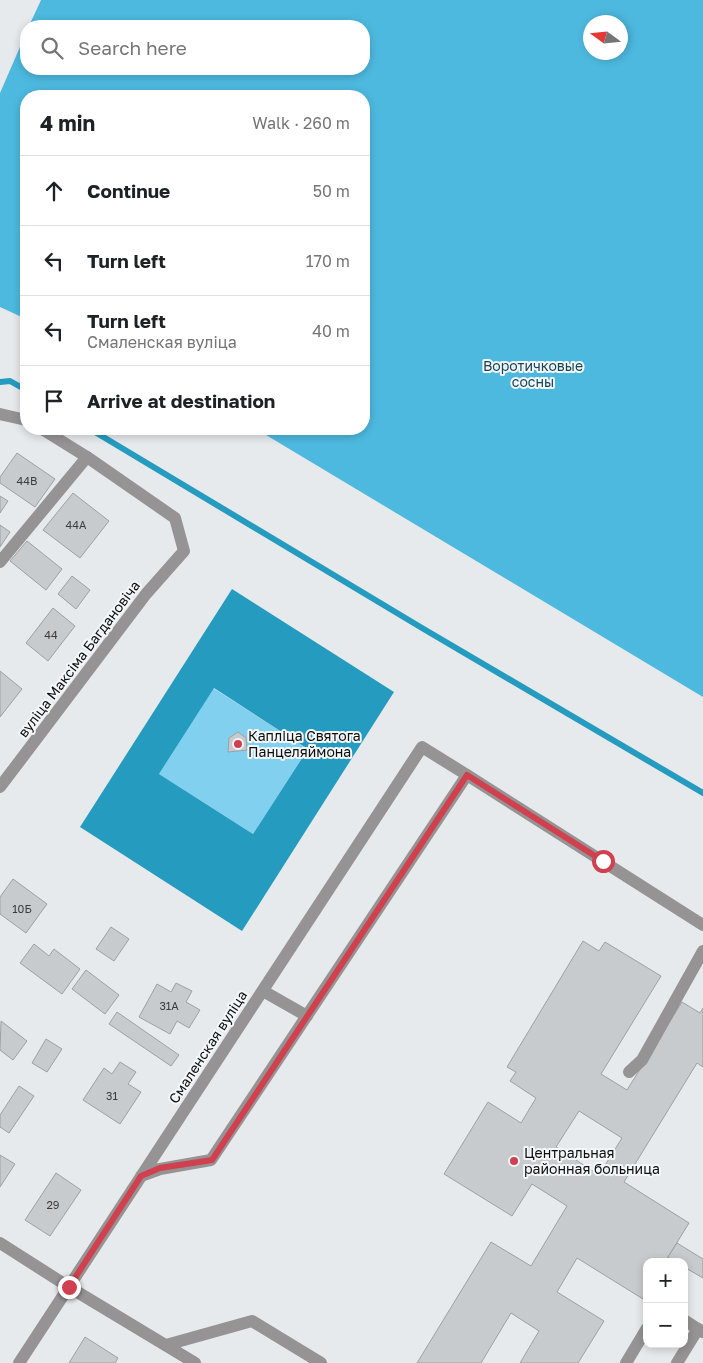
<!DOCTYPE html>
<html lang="en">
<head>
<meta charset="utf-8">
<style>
  body { margin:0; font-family:"Golos Text",sans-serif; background:#f6f6f6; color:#202124 }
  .controls { position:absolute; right:15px; bottom:15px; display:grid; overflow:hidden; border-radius:10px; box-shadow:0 2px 8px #0003 }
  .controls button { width:45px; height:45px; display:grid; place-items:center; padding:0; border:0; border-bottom:1px solid #e0e0e0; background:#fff; color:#202124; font:25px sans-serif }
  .compass { position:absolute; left:583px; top:15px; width:45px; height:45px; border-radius:50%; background:#fff; box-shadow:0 2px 8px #0003; rotate:285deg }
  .stop { position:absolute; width:15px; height:15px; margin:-11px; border:4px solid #d0404e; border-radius:50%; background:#fff }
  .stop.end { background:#d0404e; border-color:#fff; box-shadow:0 1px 5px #0008 }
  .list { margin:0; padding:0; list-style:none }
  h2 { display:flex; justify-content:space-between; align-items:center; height:65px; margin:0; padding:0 20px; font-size:21px }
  h2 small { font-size:16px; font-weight:400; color:#757577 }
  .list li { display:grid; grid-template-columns:32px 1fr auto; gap:15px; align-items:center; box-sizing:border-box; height:70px; padding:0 20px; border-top:1px solid #e0e0e0 }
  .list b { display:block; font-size:19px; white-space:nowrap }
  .list p { margin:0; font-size:16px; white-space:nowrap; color:#757577 }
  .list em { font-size:16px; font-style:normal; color:#757577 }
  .icon { flex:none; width:28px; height:28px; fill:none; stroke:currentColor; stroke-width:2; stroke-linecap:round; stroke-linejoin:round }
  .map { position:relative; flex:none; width:703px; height:1363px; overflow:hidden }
  .search { position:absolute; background:#fff; box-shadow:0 2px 8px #0003; left:20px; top:20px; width:350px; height:55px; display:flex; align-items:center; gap:12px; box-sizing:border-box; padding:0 18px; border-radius:20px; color:#757577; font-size:19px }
  .panel { position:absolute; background:#fff; box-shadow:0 2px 8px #0003; left:20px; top:90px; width:350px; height:345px; border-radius:20px }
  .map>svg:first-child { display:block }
  .green { fill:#81d0ef }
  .forest { fill:#4db9df; fill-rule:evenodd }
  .water { fill:#259bc0; fill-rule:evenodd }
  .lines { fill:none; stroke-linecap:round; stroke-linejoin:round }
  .stream { stroke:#259bc0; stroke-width:6 }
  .building { fill:#c8cbcd; stroke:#9ea1a2; fill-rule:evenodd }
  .minor { stroke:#959393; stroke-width:12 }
  .route { stroke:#d0404e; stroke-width:6 }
  .poi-dot { fill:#d0404e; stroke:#f4f7f9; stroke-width:2 }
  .labels { text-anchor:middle; stroke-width:4; stroke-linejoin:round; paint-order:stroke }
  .number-label { font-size:11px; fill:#3b3c3e }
  .park-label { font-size:14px; fill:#154455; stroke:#f4f7f9 }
  .street-label { font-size:14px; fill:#0c0d0e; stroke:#f4f7f9 }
  .poi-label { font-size:14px; fill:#0c0d0e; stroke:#f4f7f9; text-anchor:start }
</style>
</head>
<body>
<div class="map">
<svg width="703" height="1363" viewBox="0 0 703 1363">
  <rect width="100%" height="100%" fill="#e7eaec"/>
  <polygon class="green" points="213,688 308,749 253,834 159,774"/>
  <path class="forest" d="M41 0H703V697L256 429H364V96H26V319L0 307V93L26 33V69H364V26H29ZM590 22H620V52H590Z"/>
  <path class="water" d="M232 589 394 692 242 931 80 827ZM214 688 308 749 253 834 159 774Z"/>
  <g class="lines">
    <g class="stream">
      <polyline points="0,382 10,381 26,390"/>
      <polyline points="90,429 422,628 703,793"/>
    </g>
  </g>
  <g class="building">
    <polygon points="17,453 55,479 35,507 0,483 0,477"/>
    <polygon points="73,493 109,521 80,558 43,530"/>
    <polygon points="0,496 8,501 0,513"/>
    <polygon points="0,525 10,532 0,547"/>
    <polygon points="27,541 62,569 46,590 10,561"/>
    <polygon points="72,576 90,590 76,609 58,594"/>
    <polygon points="53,608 75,626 48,661 26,643"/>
    <polygon points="0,671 22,689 0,717"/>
    <polygon points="238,732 246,738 247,750 228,752 229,738"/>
    <polygon points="13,879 47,904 26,933 0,914 0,897"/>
    <polygon points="111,927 129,939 114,961 96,949"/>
    <path d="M583 941 599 951 605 942 661 976 601 1074 627 1090 682 1002 700 1013 703 1008V1067L697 1063 624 1182 689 1223 665 1262H647V1292L643 1299 577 1258 557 1292 604 1321 578 1363H520L539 1331 511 1313 481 1363H417L491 1242 531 1266 567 1206 532 1184 512 1216 444 1174 488 1102 521 1123 536 1098 510 1081 516 1072 507 1067ZM579 1111 622 1138 599 1175 556 1147Z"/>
    <polygon points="34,944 49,956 54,949 80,969 62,994 20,963"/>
    <polygon points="86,970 119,995 105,1014 72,989"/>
    <polygon points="176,983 192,991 186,1002 200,1010 189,1028 177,1021 170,1034 139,1017 157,984 171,992"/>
    <polygon points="117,1012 179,1055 171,1066 109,1024"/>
    <polygon points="1,1021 27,1041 13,1060 0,1050"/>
    <polygon points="46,1039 62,1049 47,1072 32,1063"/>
    <polygon points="120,1062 136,1072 128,1084 141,1092 120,1124 83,1100 104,1068 112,1074"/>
    <polygon points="19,1086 34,1096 9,1133 0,1127 0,1115"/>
    <polygon points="0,1155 15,1164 0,1187"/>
    <polygon points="56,1173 81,1190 50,1236 25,1220"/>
    <polygon points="677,1243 703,1259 703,1278 684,1267 684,1262 676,1262 668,1257"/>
    <polygon points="85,1337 118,1358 115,1363 69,1363"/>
  </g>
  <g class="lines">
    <g class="minor">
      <polyline points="0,414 26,420"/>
      <polyline points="0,562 87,457"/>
      <polyline points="467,775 703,925"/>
      <polyline points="0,787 146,594 184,551 175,518 87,457 42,429"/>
      <polyline points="263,991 307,1016"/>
      <polyline points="629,1072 642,1060 703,951"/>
      <polyline points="0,1243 69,1287 195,1363"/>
      <polyline points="684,1320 698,1329"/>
      <polyline points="166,1345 252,1321 321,1363"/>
      <polyline points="19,1363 422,747 467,775 211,1160 160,1169 141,1176"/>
      <polyline points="626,1363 647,1328"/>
      <polyline points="677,1363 698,1329 703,1332"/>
    </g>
  </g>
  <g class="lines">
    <polyline class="route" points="69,1287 141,1176 160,1168 212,1160 467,775 603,861"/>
  </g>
  <g class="poi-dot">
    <circle cx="238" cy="744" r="5"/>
    <circle cx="514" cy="1161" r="5"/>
  </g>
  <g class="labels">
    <g class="number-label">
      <text x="27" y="485">44В</text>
      <text x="76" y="529">44А</text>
      <text x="51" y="639">44</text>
      <text x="22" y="913">10Б</text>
      <text x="169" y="1010">31А</text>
      <text x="112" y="1100">31</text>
      <text x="53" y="1209">29</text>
    </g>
    <g class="park-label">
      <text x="533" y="371">Воротичковые<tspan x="533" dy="16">сосны</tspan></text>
    </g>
    <g class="street-label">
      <text transform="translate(79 659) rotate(-53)" y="5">вуліца Максіма Багдановіча</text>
      <text transform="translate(208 1047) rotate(-57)" y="5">Смаленская вуліца</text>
    </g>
    <g class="poi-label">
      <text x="248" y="741">Капліца Святога<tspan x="248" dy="16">Панцеляймона</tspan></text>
      <text x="524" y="1158">Центральная<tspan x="524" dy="16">районная больница</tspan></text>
    </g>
  </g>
</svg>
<div class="controls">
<button>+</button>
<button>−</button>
</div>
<svg class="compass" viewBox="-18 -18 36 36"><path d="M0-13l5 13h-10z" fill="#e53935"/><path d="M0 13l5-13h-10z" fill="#757577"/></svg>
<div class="stop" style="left:603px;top:861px"></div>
<div class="stop end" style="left:69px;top:1287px"></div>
<div class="search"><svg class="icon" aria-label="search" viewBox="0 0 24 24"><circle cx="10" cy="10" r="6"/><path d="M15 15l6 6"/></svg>Search here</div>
<section class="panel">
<h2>4 min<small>Walk · 260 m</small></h2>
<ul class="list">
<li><svg class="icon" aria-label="ahead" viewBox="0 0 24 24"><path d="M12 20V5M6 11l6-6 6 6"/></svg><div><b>Continue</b></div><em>50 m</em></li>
<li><svg class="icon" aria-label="left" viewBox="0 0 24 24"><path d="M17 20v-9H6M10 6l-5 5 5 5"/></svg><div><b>Turn left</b></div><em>170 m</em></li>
<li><svg class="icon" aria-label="left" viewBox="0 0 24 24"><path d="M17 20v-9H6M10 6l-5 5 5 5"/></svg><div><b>Turn left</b><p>Смаленская вуліца</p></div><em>40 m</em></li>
<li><svg class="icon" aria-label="arrive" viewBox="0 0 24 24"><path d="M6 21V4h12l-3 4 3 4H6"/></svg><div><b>Arrive at destination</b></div></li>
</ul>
</section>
</div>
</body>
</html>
